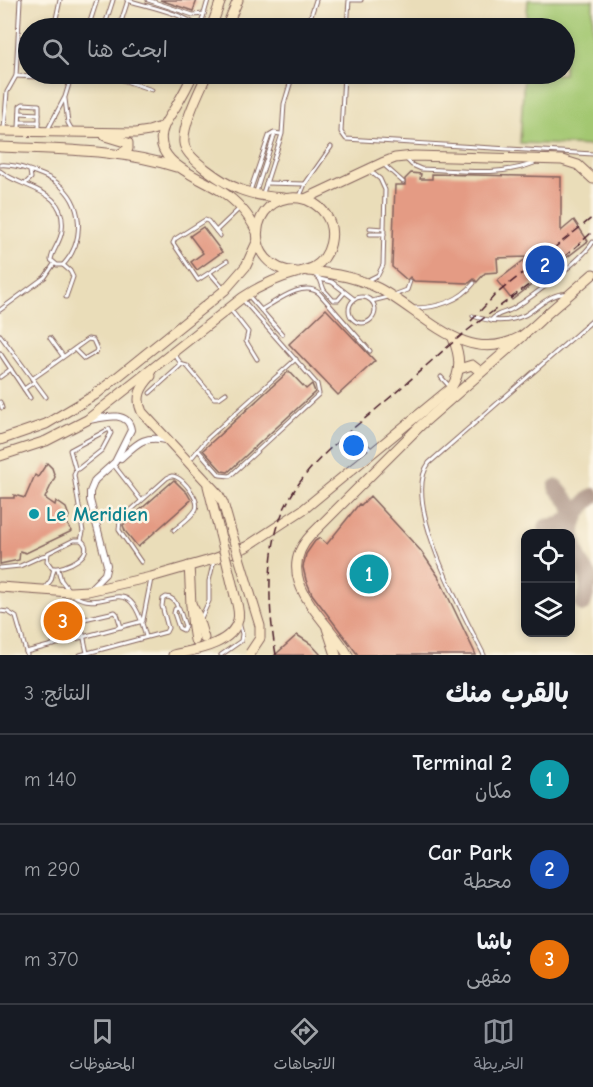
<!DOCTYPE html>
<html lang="ar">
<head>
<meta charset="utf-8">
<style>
  body { margin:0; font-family:"Comic Neue","Playpen Sans Arabic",sans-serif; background:#242831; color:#f1f3f6; direction:rtl }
  .controls { position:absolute; right:18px; bottom:18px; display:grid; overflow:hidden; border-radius:12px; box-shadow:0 3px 9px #0003 }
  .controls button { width:54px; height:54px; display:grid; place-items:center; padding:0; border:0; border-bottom:2px solid #363941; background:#171b24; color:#f1f3f6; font:30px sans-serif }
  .you { position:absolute; left:354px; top:446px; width:21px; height:21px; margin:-15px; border:4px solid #fff; border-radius:50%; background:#1a73e8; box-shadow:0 0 0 9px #1a73e833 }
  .badge { display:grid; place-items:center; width:39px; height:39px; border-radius:50%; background:#8c9099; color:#fff; font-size:20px; font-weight:700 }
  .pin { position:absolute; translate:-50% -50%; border:3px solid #fff; box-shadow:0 2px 6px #0006 }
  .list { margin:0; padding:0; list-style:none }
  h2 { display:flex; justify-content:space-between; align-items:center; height:78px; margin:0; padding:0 24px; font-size:26px }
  h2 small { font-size:20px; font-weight:400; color:#9ea1a6 }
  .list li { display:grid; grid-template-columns:39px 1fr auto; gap:18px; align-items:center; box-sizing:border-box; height:90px; padding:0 24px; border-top:2px solid #363941 }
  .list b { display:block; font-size:22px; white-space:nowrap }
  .list p { margin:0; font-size:20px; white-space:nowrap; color:#9ea1a6 }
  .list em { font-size:20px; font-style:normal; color:#9ea1a6 }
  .icon { flex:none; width:33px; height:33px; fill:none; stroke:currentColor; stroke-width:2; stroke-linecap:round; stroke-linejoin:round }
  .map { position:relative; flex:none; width:593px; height:655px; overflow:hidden; direction:ltr }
  .search { position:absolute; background:#171b24; box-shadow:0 3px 9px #0003; left:18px; right:18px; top:18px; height:66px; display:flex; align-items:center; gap:15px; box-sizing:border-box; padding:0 21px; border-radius:33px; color:#9ea1a6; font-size:22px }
  .sheet { height:348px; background:#171b24 }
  nav { display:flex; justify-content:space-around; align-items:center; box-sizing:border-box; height:84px; border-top:2px solid #363941; background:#171b24; font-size:16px; color:#9ea1a6 }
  nav a { display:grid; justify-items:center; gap:3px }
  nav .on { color:#8c9099 }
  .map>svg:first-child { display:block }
  .green { fill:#a3c771; stroke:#76734e; stroke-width:1.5 }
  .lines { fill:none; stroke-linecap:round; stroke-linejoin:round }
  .taxiway { stroke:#9a7e72; stroke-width:16 }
  .building { fill:#e49b84 }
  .lane-casing { stroke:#82625d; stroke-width:5 }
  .street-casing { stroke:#82625d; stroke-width:8 }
  .secondary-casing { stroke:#82625d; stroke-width:11 }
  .lane { stroke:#fff; stroke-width:3 }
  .street { stroke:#fff; stroke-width:6 }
  .secondary { stroke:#f9e7c3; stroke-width:9 }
  .rail { stroke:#4a1f2b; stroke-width:1.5; stroke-dasharray:9 4.5; stroke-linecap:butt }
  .secondary-bridge-casing { stroke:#82625d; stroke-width:11; stroke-linecap:butt }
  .secondary-bridge { stroke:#f9e7c3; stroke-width:9 }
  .culture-dot { fill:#0f9aa8; stroke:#fcf5e5; stroke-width:2 }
  .labels { text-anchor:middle; stroke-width:5; stroke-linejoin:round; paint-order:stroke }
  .culture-label { font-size:20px; font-weight:bold; fill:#0d838f; stroke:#fcf5e5; text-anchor:start }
</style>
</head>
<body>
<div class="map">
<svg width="593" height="655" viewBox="0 0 593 655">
  <rect width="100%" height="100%" fill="#fcf5e5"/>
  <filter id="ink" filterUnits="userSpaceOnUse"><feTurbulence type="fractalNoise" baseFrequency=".0167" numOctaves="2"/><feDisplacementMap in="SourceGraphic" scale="12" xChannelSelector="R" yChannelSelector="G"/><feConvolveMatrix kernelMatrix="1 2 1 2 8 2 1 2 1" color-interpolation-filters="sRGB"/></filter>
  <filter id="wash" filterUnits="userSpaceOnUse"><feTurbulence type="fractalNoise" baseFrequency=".008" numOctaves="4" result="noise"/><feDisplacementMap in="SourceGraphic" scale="24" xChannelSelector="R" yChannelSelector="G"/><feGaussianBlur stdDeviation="1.35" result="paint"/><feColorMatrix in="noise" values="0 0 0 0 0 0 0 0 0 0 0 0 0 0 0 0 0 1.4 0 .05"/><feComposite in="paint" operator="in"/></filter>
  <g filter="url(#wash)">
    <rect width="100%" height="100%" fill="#eaddb9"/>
    <polygon class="green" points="528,0 593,0 593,146 520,143 524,74 564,74 564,28 526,28"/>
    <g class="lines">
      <g class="taxiway">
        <polyline points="556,487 571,505 574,521"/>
        <path d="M593 496C562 522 571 552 593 581"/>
        <polyline points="546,527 560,525 577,514"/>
        <polyline points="583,604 587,591 587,574 584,572"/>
      </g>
    </g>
    <g id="blocks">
      <g class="building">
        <polygon points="160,0 197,0 193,11"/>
        <polygon points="411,173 421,174 420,179 432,179 432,174 561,177 561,231 574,220 588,241 512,300 497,281 528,257 497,258 498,272 485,273 477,282 474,279 469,283 414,281 410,277 407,280 392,267 395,185 405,185 405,179"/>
        <polygon points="203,227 222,252 197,270 191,262 203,253 190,236"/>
        <polygon points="326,309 375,361 338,395 289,344"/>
        <polygon points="289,371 306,389 312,384 315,392 228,472 222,471 203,450"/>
        <polygon points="47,463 52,468 55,477 45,498 55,505 56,501 66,508 69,516 66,523 72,531 26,553 20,551 19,560 0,564 0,498 14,498 14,495 25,498 35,475 38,477"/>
        <polygon points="174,480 187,493 191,500 138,547 125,531 123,525"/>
        <polygon points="370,496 421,551 438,576 476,655 358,655 312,594 306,580 303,567 306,554 315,541 320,538 327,544 359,504 361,505"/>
        <polygon points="297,635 311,644 321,655 275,655"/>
      </g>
    </g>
  </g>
  <g filter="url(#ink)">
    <use href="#blocks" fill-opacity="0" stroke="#82625d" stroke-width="1.5"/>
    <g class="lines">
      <defs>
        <g id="lane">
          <path d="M127 0C146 6 187 14 199 28"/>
          <polyline points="148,0 193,15 204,14"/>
          <polyline points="351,0 361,0"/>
          <polyline points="54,28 60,0"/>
          <polyline points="88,28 97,0"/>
          <polyline points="104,28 113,0"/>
          <polyline points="119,28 128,0"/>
          <polyline points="200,28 208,0"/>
          <polyline points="307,28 316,0"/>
          <polyline points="347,28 349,0"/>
          <polyline points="105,74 152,90"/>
          <polyline points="344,74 341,132 346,139 593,154"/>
          <polyline points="16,76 37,77 43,74"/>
          <polyline points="65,99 68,123 72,130"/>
          <polyline points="20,113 39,114"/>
          <polyline points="20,122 39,122"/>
          <polyline points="19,128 20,106 23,104 39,105 39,128"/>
          <polyline points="4,129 7,92 16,76 20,0"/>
          <polyline points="48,129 65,97 72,74"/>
          <path d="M405 158 412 165 421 169C458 170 499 177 534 163"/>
          <path d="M0 165C11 164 21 167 32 171 40 174 50 177 57 183 84 203 85 241 63 265H57L51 260C52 250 61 242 62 230 67 188 23 190 0 171"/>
          <polyline points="384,165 403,182"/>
          <polyline points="26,183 31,178 30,171"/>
          <polyline points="266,183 305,184"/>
          <polyline points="250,191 269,136 274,133 281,134"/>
          <polyline points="256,192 275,133"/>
          <polyline points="263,193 282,134 284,104 293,74"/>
          <polyline points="300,196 305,184 331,147"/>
          <polyline points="370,228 384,229"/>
          <polyline points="216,231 239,209"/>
          <polyline points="370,234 384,234"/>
          <polyline points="220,236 208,221 205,220 175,239 173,243 198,280 227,261"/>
          <polyline points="63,265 70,271 73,277 66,297"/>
          <polyline points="210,273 223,288"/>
          <polyline points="315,275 320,279 332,282 354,299"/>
          <polyline points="320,279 324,290 333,300 338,300 344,293"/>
          <polyline points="368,280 378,275 383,265 385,190 380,179 370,171"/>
          <polyline points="248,295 282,334"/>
          <polyline points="394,295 407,290 410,281"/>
          <circle cx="362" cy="310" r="13"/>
          <polyline points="372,301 388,297"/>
          <path d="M414 308C437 308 460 301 474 283"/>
          <polyline points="230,309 248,332 246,341 257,359"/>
          <polyline points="0,310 45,277 54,264"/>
          <path d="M261 310C277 301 303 280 319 293L370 351"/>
          <path d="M473 316C490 322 508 323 525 315 538 308 552 291 568 294"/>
          <path d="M491 321C495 313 507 313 514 308 532 297 583 259 593 242"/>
          <polyline points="0,335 46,397"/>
          <polyline points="50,338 63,356"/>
          <polyline points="0,353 30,398"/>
          <polyline points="180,364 187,366 214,398 219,398 226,393"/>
          <polyline points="0,377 11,369"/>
          <polyline points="441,377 450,387"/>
          <path d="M32 379C51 366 70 352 88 339L93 340 97 349 96 352 84 359 74 349"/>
          <polyline points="24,389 34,382"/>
          <polyline points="150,393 180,366 180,362 174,354"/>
          <polyline points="0,402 2,408"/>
          <polygon points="109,429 111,433 102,450 78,469 75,468 70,450"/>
          <polyline points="365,444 372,451"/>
          <polyline points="198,450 220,475 230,476 319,394 317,384 242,299"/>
          <polyline points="189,461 208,438 296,359"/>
          <polyline points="113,464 141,500"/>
          <polyline points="76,469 74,475 83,532 81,540"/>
          <path d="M74 540H81C98 554 64 570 52 568L47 561 48 553Z"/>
          <path d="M141 562 119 530 120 520 167 478C171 476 172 475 176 477 184 480 200 500 196 509 192 517 181 524 174 530"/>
          <polyline points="0,568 20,566 42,556 47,555"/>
          <polyline points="58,569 61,580 67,588"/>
          <polyline points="45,588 51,580 54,568"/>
          <path d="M73 595C107 617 128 564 146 637"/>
          <polygon points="179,608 185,626 183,630 179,628 174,613 175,609"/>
          <polyline points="0,611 8,612 16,617 27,655"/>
          <polyline points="201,618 209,601 209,581 214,560"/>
          <polyline points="80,620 87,653"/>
          <polyline points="143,620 151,579"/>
          <polyline points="54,645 51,627 54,623 80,620 115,612 117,614 121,627"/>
          <polyline points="26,652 143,621"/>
          <path d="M80 655 166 632 168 628 162 606 163 599 166 597C173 597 176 602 178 608"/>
          <polyline points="221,655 241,641 242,634 239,622"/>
          <path d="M484 655C465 617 400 501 429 463L593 320"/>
        </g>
        <g id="street">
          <path d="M121 458C137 444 143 435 166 440"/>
          <path d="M89 590 105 574 107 565 90 500V492L95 480 115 462 131 430C128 410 105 417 90 420"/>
        </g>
        <g id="secondary">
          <polyline points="211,28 221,0"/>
          <polyline points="226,28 238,0"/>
          <path d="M193 74C188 85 182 96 176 106 172 113 167 119 164 126 149 162 198 176 221 191 238 202 249 215 257 232"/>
          <path d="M207 74C200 90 182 125 184 143 185 158 225 184 239 189 253 195 269 197 284 198"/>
          <polyline points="0,131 136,133 149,131 164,126"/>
          <polyline points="105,136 128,143 128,149 120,154"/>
          <path d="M0 147C59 150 119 149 176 167"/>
          <polyline points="305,199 382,163 395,158 414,156 562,160 578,165 593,179"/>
          <path d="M308 271C333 273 356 277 378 288 424 312 465 367 520 337 530 331 539 321 548 313 563 300 578 287 593 274"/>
          <polyline points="459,369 472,365 481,372"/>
          <path d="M151 376C141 387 135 397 142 412L218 494 223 503 231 531"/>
          <polyline points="0,440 46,424 95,395 225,290 246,266 257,242"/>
          <path d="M0 456 46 441 87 420 242 298C258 287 277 278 296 273 302 271 308 270 314 267 331 257 337 232 326 215 320 206 309 199 299 198 248 193 240 269 297 272"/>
          <polyline points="208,486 220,534"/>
          <path d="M189 566C191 591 190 616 195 640"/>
          <path d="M0 587 70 592 88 591 151 577 214 559 246 547 304 509 451 388C462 371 460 356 453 338"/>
          <polyline points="191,604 197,615 204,638"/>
          <polyline points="327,628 336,655"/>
          <path d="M173 655C194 650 232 645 238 620 240 612 237 604 235 596"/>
          <path d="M348 655C327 619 270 578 311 535L421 425 523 336"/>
        </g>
      </defs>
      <use href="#lane" class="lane-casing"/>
      <use href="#street" class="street-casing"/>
      <use href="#secondary" class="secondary-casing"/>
      <use href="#lane" class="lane"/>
      <use href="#street" class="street"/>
      <use href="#secondary" class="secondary"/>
      <g class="rail">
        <polyline points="471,321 495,295 593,217"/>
        <path d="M276 655C268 609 265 550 285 507 307 462 345 436 381 405 411 380 438 354 468 330 510 298 555 268 593 231"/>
      </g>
      <defs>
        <g id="secondary-bridge">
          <polyline points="231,531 260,626 260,638 250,653"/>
          <polyline points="220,534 235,596"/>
        </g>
      </defs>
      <use href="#secondary-bridge" class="secondary-bridge-casing"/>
      <use href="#secondary-bridge" class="secondary-bridge"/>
    </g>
  </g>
  <circle class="culture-dot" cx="34" cy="514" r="6"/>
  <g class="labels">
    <g class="culture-label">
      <text x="46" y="521">Le Meridien</text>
    </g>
  </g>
</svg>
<div class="controls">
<button><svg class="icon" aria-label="locate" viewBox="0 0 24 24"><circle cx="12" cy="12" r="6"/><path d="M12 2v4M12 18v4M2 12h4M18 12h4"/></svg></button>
<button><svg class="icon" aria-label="layers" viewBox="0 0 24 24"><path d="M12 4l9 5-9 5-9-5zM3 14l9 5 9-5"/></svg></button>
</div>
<div class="you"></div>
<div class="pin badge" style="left:369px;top:574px;background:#0f9aa8">1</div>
<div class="pin badge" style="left:545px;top:265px;background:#1a4fb4">2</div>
<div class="pin badge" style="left:63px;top:621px;background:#e8710a">3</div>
<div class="search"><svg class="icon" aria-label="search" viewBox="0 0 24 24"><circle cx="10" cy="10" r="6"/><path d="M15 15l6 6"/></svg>ابحث هنا</div>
</div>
<section class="sheet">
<h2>بالقرب منك<small>النتائج: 3</small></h2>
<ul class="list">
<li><span class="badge" style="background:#0f9aa8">1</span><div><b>Terminal 2</b><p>مكان</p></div><em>140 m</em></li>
<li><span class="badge" style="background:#1a4fb4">2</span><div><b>Car Park</b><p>محطة</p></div><em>290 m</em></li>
<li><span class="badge" style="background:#e8710a">3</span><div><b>باشا</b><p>مقهى</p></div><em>370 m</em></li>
</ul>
</section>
<nav>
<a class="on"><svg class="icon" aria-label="map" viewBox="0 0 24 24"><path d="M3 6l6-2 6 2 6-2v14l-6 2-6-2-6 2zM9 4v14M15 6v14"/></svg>الخريطة</a>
<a><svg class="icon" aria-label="directions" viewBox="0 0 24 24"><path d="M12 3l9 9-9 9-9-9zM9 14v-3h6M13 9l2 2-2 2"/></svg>الاتجاهات</a>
<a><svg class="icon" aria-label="saved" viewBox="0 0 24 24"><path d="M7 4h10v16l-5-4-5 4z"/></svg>المحفوظات</a>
</nav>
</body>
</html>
